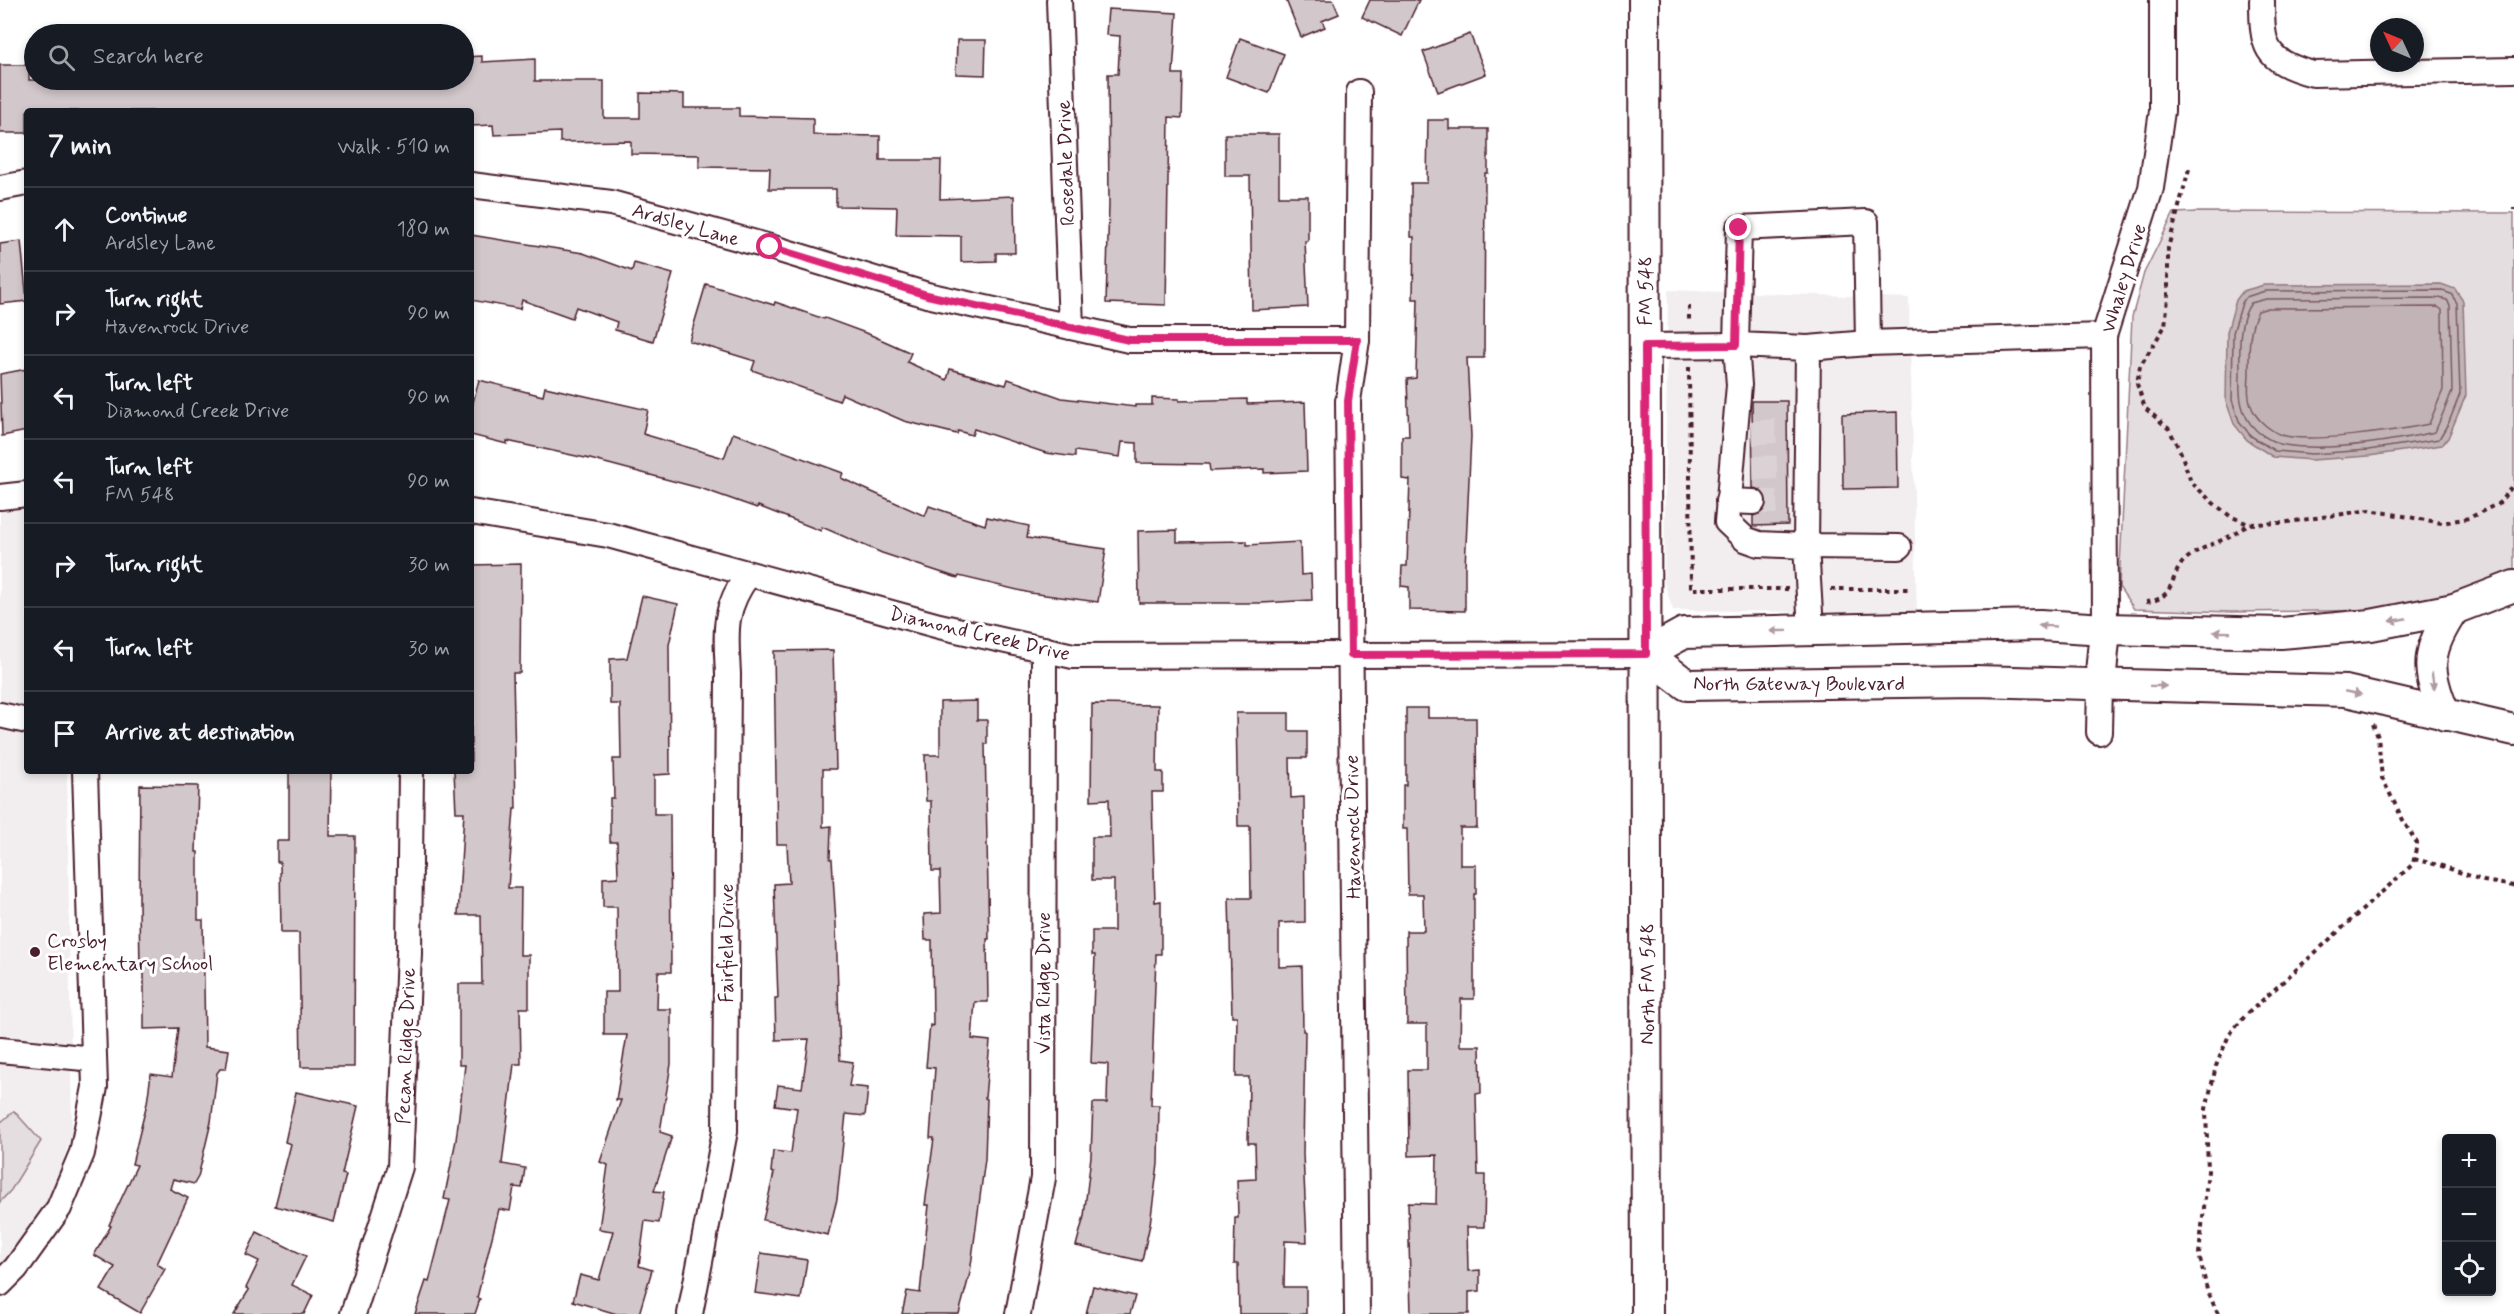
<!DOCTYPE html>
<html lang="en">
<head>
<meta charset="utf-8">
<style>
  body { margin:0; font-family:Mynerve,sans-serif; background:#242831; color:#f1f3f6 }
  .controls { position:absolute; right:18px; bottom:18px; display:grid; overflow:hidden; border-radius:6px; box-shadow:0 3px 9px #0003 }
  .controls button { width:54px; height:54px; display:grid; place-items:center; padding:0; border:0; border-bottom:2px solid #363941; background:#171b24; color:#f1f3f6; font:30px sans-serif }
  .compass { position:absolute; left:2370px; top:18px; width:54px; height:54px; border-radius:50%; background:#171b24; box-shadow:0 3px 9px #0003; rotate:314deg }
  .stop { position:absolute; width:18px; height:18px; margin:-14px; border:4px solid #db2777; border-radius:50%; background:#fff }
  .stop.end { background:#db2777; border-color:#fff; box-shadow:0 2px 6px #0008 }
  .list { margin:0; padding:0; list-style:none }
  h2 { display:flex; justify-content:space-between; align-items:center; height:78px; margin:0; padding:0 24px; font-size:26px }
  h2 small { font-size:20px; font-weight:400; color:#9ea1a6 }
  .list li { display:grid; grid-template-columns:39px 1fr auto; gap:18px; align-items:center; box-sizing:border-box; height:84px; padding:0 24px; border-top:2px solid #363941 }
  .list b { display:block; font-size:22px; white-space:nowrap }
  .list p { margin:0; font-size:20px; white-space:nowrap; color:#9ea1a6 }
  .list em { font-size:20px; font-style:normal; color:#9ea1a6 }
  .icon { flex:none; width:33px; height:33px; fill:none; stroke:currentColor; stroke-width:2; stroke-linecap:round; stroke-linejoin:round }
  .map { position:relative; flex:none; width:2514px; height:1314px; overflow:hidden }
  .search { position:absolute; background:#171b24; box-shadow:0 3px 9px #0003; left:24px; top:24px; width:450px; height:66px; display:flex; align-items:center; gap:15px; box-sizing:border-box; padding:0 21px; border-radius:33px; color:#9ea1a6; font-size:22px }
  .panel { position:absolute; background:#171b24; box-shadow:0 3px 9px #0003; left:24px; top:108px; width:450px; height:666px; border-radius:6px }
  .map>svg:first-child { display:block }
  .built { fill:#f2eeef }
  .green { fill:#e5dee0; stroke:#987e86; stroke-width:1.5 }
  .water { fill:#c1b3b6; stroke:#91787e; stroke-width:1.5 }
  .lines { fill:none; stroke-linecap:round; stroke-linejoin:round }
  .shore { stroke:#7a5a63; stroke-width:1.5 }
  .building { fill:#d2c7cb; stroke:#4a1f2b; stroke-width:1.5 }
  .minor-tunnel { stroke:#dbd2d5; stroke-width:24; stroke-dasharray:24 12; stroke-linecap:butt }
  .minor-casing { stroke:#4a1f2b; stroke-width:28 }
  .major-casing { stroke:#4a1f2b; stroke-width:34 }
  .path { stroke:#4a1f2b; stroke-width:4; stroke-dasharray:4.5 4.5; stroke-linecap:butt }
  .minor { stroke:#fff; stroke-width:24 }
  .major { stroke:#fff; stroke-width:30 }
  .oneway { fill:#ae9aa0 }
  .route { stroke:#db2777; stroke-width:8 }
  .poi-dot { fill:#4a1f2b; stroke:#fff; stroke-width:2 }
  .labels { text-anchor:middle; stroke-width:6; stroke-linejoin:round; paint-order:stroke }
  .street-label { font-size:20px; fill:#4a1f2b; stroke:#fff }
  .poi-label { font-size:20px; fill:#4a1f2b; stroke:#fff; text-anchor:start }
</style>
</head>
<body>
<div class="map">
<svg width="2514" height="1314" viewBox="0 0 2514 1314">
  <rect width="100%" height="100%" fill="#fff"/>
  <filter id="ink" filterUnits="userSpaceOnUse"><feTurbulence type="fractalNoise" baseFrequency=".0167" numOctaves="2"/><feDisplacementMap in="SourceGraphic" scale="12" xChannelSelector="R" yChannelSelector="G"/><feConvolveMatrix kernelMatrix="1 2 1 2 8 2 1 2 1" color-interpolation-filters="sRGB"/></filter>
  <g filter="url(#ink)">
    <g class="built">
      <polygon points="1668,290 1909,298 1917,614 1673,610 1664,582"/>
      <polygon points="27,508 27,771 67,771 72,1133 52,1195 36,1223 0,1267 0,511"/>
    </g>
    <g class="green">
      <polygon points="2199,212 2514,213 2514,574 2464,593 2395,610 2232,612 2134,609 2119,587 2132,317 2144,273 2174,213"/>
      <polygon points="14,1111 41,1141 11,1190 0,1202 0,1123"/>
    </g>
    <polygon class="water" points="2441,284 2455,289 2463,301 2466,395 2448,438 2442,445 2369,456 2312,460 2273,457 2247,440 2234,424 2226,401 2227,332 2236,300 2243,291 2264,285"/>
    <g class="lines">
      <g class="shore">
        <polygon points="2440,290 2451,294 2457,303 2460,394 2449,422 2439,439 2368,450 2312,454 2275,451 2251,436 2239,421 2232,400 2233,333 2242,303 2246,297 2265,291"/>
        <path d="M2439 298 2447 300 2450 305 2452 392 2435 432C2392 441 2322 453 2280 444 2273 442 2261 435 2256 430 2240 415 2239 395 2240 375 2240 352 2237 322 2251 303L2266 299Z"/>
        <path d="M2438 307 2442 310 2443 390 2429 424C2400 430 2304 445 2279 434 2270 430 2260 422 2255 414 2247 401 2248 388 2249 374 2249 352 2248 330 2258 311L2268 308Z"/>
      </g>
    </g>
    <g class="building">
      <polygon points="1286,0 1333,0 1339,14 1322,21 1325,27 1301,37"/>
      <polygon points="1370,0 1419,0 1402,36 1362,17"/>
      <polygon points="1108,9 1177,13 1173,74 1183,74 1182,118 1169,117 1166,305 1106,303 1109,205 1108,74 1118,74 1120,36 1106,35"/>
      <polygon points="1470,34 1486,74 1438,92 1423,52"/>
      <polygon points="1240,38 1284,54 1269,93 1226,77"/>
      <polygon points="957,40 986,40 985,75 956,74"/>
      <polygon points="482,56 482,62 535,59 535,81 604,81 604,118 640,118 640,93 684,94 684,108 739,108 739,116 813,118 813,135 880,136 880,160 941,160 940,199 1014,196 1015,253 996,253 996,261 961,262 961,236 896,235 897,207 836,206 836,189 769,189 770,168 699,167 699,155 631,154 631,141 560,142 560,132 494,135 493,125 471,126 471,111 27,111 27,133 0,133 0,65 29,65 29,80 464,80 464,57"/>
      <polygon points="1428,120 1449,120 1449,129 1488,129 1488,173 1485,173 1484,358 1467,358 1471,436 1465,567 1465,611 1409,610 1409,587 1401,586 1402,566 1407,566 1410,480 1402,479 1402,436 1409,436 1407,379 1416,378 1418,299 1413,299 1414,237 1411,237 1411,183 1427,183"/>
      <polygon points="1225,134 1279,134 1279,196 1308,196 1308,241 1305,241 1308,307 1252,310 1250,176 1225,176"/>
      <polygon points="471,235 583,253 632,271 634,263 673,274 653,341 615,330 617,322 576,307 572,318 522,300 520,309 471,300"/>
      <polygon points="21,241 27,301 0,304 0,244"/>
      <polygon points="706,284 774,305 775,302 824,319 825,318 871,335 911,353 907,362 947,380 950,369 1006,385 1008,379 1062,398 1135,407 1135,405 1152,405 1152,398 1179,399 1179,401 1247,399 1247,404 1305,402 1307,471 1264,473 1264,469 1210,471 1209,464 1137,463 1137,443 1122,442 1120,457 1075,451 1075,457 1046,453 974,429 972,435 958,431 957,434 904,421 842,394 839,401 752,370 755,361 689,341"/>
      <polygon points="27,369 27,431 2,436 0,374"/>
      <polygon points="479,380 543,396 545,387 648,410 643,434 724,458 733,433 843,473 841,478 925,516 929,506 985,525 987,517 1029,526 1027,538 1106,549 1098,602 1030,593 959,576 958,578 882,553 822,527 821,531 758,506 757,508 703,489 590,459 507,441 507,444 471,435 471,410"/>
      <polygon points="1752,401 1787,401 1788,525 1753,526 1753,516 1765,510 1767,502 1761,490 1753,488"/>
      <polygon points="1897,412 1898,488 1843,489 1842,414"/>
      <polygon points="1177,530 1177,542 1247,541 1247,545 1300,542 1301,575 1311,574 1312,600 1261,603 1139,603 1138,531"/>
      <polygon points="521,564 520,673 513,673 516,809 514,809 508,888 521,888 520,955 529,955 529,1008 520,1008 521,1064 514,1064 502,1164 525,1168 522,1188 514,1187 510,1211 499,1209 477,1298 480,1299 475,1314 415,1314 426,1281 429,1282 450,1200 444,1199 456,1140 465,1065 459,1065 459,984 482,984 481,915 458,915 464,812 456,812 454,771 471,771 471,565"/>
      <polygon points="642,596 678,604 669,645 670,774 654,775 654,814 670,814 671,972 658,972 657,1009 671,1009 671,1064 660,1132 672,1136 654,1191 664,1192 659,1223 645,1221 639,1266 652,1270 639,1314 617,1314 573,1301 580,1275 599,1280 613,1231 599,1229 608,1165 600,1162 621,1100 616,1100 627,1035 604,1035 604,992 618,992 617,907 603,907 603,878 618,877 617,842 610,842 610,798 614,798 613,759 621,759 620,704 610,704 610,659 627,658"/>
      <polygon points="833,650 836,769 823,769 823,827 831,826 830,859 832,859 836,924 840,1060 853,1062 849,1086 868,1088 865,1116 846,1114 837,1199 828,1235 763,1220 774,1173 771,1172 773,1151 791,1153 797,1108 775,1105 778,1085 802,1088 809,1039 776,1040 775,998 778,998 774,884 789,883 787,844 777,844 774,651"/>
      <polygon points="977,701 977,720 987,720 987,744 985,744 989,939 987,939 988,1002 975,1002 972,1039 990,1041 985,1098 987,1099 985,1159 970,1273 959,1314 902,1314 907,1291 920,1293 929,1205 925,1205 934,1138 930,1138 935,1068 926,1067 930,1025 933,1026 932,940 925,940 924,914 941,913 940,871 932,871 931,801 926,801 925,755 940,755 940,702"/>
      <polygon points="1092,704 1158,705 1157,772 1163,772 1163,792 1152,792 1153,836 1155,902 1161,901 1161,954 1156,954 1151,1105 1159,1105 1158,1164 1150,1224 1142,1261 1076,1246 1084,1216 1091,1156 1093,1103 1107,1103 1108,1064 1091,1063 1095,955 1092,955 1092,931 1114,931 1114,880 1092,880 1092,837 1110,837 1109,799 1091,800"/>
      <polygon points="1406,708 1428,708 1428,718 1476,718 1477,828 1460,828 1460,865 1476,865 1476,894 1474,894 1474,999 1461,999 1460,1046 1480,1046 1481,1093 1476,1094 1478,1175 1485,1175 1484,1227 1467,1227 1468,1271 1480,1270 1480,1291 1469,1292 1469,1314 1411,1314 1408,1203 1436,1204 1437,1155 1409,1156 1408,1070 1427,1070 1427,1024 1407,1024 1406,931 1424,931 1423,894 1408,894 1407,829 1403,829 1403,785 1406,785"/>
      <polygon points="1236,713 1289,713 1289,731 1307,731 1307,758 1290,758 1291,798 1304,797 1305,922 1279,923 1279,967 1302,966 1303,1031 1305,1031 1303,1154 1307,1242 1285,1241 1284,1287 1306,1287 1306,1314 1239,1314 1238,1264 1234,1264 1235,1218 1238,1218 1237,1180 1256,1179 1255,1143 1248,1143 1249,1077 1236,1077 1237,1016 1232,1016 1229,898 1251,898 1250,826 1238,826"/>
      <polygon points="289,771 331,771 330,836 355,836 354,1067 301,1067 299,933 281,933 280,862 277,862 277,841 289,841"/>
      <polygon points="140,785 198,786 196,852 198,852 198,920 203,920 205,1047 229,1050 226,1069 220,1069 217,1073 211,1122 198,1177 194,1184 173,1179 170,1189 188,1198 157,1264 165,1269 140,1313 101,1290 115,1267 94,1255 111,1226 109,1225 137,1165 132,1164 147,1103 151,1074 172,1077 178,1028 144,1029 144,969 140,969 139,904"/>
      <polygon points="296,1092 358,1106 342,1174 346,1175 334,1222 275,1206 291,1144 285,1142"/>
      <polygon points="257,1232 306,1256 292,1285 313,1295 304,1314 234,1314 249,1290 246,1288 259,1261 246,1255"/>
      <polygon points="761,1253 807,1260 801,1299 755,1293"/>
      <polygon points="1093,1286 1135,1296 1130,1314 1086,1314"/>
    </g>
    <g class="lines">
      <g class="minor-tunnel">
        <polyline points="1752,433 1787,430"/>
        <polyline points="1753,468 1787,467"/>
        <polyline points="1753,502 1788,502"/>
      </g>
      <defs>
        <g id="minor">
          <polyline points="1059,0 1071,327"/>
          <path d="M2262 0C2262 47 2264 61 2313 74L2514 70"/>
          <polyline points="471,185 611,203 770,247 927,295 1129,340 1357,340"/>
          <polyline points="0,188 27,183"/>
          <polyline points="1645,346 1736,345 1739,385 1727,522 1745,539 1759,544 1806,546 1811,630"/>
          <polyline points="1808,348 1736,345 1739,228 1866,222 1868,343"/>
          <polyline points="0,497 27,494"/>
          <polyline points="1728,501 1753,502"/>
          <polyline points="471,512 608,535 939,626 1073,656 1646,654"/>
          <polyline points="1899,547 1806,546 1808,348 1868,343 2104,336"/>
          <polyline points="2105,629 2104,336 2151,188 2162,111 2162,0"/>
          <polyline points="0,715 27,721"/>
          <polyline points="2099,732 2100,684"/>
          <polyline points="0,1050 94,1059"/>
          <polyline points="0,1284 16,1268 59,1208 82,1153 95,1087 85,771"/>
          <polyline points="353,1314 400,1167 409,953 411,771"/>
          <path d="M690 1314 725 1131 728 674C726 633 722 610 748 575"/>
          <polyline points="1018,1314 1043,1178 1044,649"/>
          <polyline points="1357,1314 1348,401 1357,340 1359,92"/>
        </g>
        <g id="major">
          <polyline points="1644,0 1647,1314"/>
          <polyline points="1646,654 1687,685 1976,681 2346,691 2514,730"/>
          <polyline points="1646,654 1684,633 2040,625 2105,629 2281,633 2371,625 2454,609 2514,586"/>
          <polyline points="2100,684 2105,629"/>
          <path d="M2445 715C2425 669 2426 650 2454 609"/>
        </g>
      </defs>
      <use href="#minor" class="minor-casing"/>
      <use href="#major" class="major-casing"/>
      <g class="path">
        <polyline points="2189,169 2168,248 2168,298 2165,326 2140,366 2137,384 2145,408 2169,429 2181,453 2191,482 2212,502 2230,516 2248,524 2281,523 2370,510 2442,523 2469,518 2499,503 2514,484"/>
        <polyline points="2514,208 2514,210"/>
        <polyline points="1689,306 1689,323"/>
        <polyline points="1689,367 1691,589 1788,589"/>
        <polyline points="1831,589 1912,589"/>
        <path d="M2146 602C2177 599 2169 573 2186 559 2204 544 2229 541 2248 524"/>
        <polyline points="2414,859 2442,866 2484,881 2514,886"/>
        <polyline points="2218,1314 2207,1290 2199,1254 2208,1171 2206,1109 2216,1066 2229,1035 2245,1016 2413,864 2417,843 2405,824 2382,778 2378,737 2373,724"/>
      </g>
      <use href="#minor" class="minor"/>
      <use href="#major" class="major"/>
    </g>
    <defs><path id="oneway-solid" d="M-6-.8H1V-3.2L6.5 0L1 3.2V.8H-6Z" transform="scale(1.5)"/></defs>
    <g class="oneway">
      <use href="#oneway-solid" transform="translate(2398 620) rotate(169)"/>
      <use href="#oneway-solid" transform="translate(2047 626) rotate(-177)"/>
      <use href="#oneway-solid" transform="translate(1779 631) rotate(179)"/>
      <use href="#oneway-solid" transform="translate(2222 632) rotate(-179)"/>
      <use href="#oneway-solid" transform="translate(2433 681) rotate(82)"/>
      <use href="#oneway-solid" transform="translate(2158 686) rotate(1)"/>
      <use href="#oneway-solid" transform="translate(2353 693) rotate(11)"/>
    </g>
  </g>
  <g class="lines" filter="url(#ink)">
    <polyline class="route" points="770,247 927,295 1129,340 1357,340 1348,401 1351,655 1646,654 1645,346 1736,345 1739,228"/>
  </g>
  <circle class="poi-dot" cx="35" cy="952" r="6"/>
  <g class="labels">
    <g class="street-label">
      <text transform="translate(1065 163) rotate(-92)" y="7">Rosedale Drive</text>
      <text transform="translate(686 224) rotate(16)" y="7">Ardsley Lane</text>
      <text transform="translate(2123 278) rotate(-73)" y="7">Whaley Drive</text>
      <text transform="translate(1645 291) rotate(-90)" y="7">FM 548</text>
      <text transform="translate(980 633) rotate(13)" y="7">Diamond Creek Drive</text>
      <text x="1799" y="690">North Gateway Boulevard</text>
      <text transform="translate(1352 827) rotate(-91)" y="7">Havenrock Drive</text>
      <text transform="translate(726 943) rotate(-90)" y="7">Fairfield Drive</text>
      <text transform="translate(1043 983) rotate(-90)" y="7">Vista Ridge Drive</text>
      <text transform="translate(1647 984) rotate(-90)" y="7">North FM 548</text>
      <text transform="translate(405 1046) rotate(-88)" y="7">Pecan Ridge Drive</text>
    </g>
    <g class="poi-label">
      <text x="47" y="947">Crosby<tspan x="47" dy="23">Elementary School</tspan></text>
    </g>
  </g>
</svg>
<div class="controls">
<button>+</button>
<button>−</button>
<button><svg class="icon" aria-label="locate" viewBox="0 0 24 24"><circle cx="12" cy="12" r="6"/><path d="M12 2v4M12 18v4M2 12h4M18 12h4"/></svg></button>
</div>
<svg class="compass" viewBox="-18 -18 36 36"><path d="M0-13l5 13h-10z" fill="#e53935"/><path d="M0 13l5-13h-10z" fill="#9ea1a6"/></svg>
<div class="stop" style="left:770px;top:247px"></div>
<div class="stop end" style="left:1739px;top:228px"></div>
<div class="search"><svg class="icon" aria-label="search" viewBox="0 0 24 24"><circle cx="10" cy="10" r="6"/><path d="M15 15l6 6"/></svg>Search here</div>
<section class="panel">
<h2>7 min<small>Walk · 510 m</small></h2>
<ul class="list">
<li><svg class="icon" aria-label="ahead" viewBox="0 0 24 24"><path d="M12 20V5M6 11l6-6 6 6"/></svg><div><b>Continue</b><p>Ardsley Lane</p></div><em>180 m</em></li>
<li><svg class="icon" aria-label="right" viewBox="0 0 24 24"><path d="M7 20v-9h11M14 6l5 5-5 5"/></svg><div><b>Turn right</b><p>Havenrock Drive</p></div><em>90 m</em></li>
<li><svg class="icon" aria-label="left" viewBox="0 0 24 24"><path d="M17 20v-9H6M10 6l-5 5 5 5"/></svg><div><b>Turn left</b><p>Diamond Creek Drive</p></div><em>90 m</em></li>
<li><svg class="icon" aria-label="left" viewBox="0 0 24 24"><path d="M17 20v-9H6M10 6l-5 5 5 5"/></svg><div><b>Turn left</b><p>FM 548</p></div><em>90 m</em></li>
<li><svg class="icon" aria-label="right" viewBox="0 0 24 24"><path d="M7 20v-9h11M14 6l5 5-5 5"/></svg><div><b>Turn right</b></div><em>30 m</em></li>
<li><svg class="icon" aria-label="left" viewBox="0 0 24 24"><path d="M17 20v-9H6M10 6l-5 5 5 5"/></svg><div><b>Turn left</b></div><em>30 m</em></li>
<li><svg class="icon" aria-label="arrive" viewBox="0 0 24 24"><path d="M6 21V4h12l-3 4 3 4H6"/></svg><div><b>Arrive at destination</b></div></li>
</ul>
</section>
</div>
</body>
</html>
